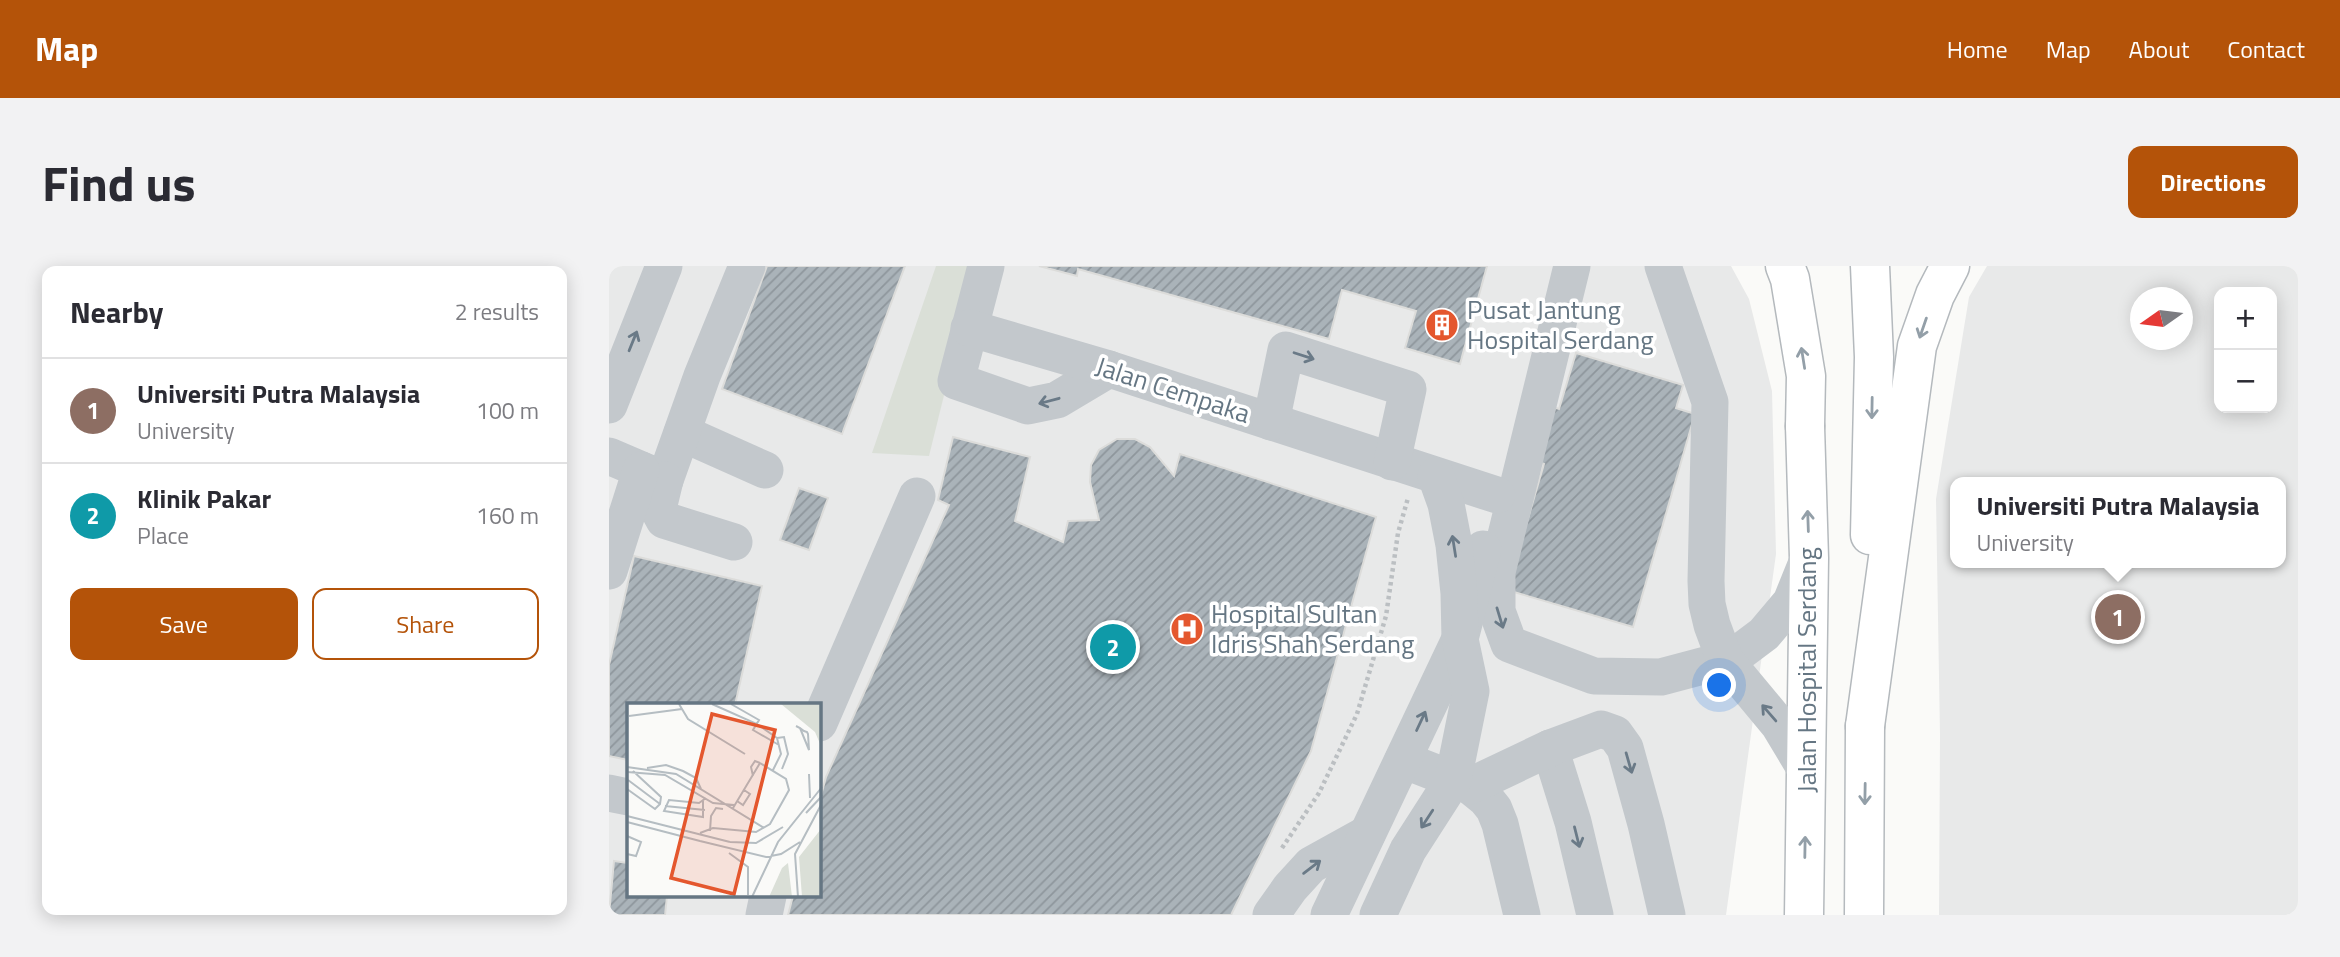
<!DOCTYPE html>
<html lang="en">
<head>
<meta charset="utf-8">
<style>
  body { margin:0; font-family:"Titillium Web",sans-serif; background:#f2f2f3; color:#2b2b33 }
  .controls { position:absolute; right:21px; top:21px; display:grid; overflow:hidden; border-radius:14px; box-shadow:0 4px 18px #0003 }
  .controls button { width:63px; height:63px; display:grid; place-items:center; padding:0; border:0; border-bottom:2px solid #e1e1e2; background:#fff; color:#2b2b33; font:35px sans-serif }
  .compass { position:absolute; left:1521px; top:21px; width:63px; height:63px; border-radius:50%; background:#fff; box-shadow:0 4px 18px #0003; rotate:256deg }
  .you { position:absolute; left:1111px; top:420px; width:24px; height:24px; margin:-18px; border:5px solid #fff; border-radius:50%; background:#1a73e8; box-shadow:0 0 0 10px #1a73e833 }
  .badge { display:grid; place-items:center; width:46px; height:46px; border-radius:50%; background:#b45309; color:#fff; font-size:23px; font-weight:700 }
  .pin { position:absolute; translate:-50% -50%; border:4px solid #fff; box-shadow:0 2px 7px #0006 }
  .popup { position:absolute; left:1341px; top:211px; width:336px; height:91px; box-sizing:border-box; display:grid; place-content:center; border-radius:14px; background:#fff; filter:drop-shadow(0 2px 5px #0005); font-size:23px; white-space:nowrap; color:#7c7c81 }
  .popup b { font-size:26px; color:#2b2b33 }
  .popup::after { content:''; position:absolute; left:50%; top:100%; margin-left:-14px; border:14px solid transparent; border-top-color:#fff }
  .list { margin:0; padding:0; list-style:none }
  h2 { display:flex; justify-content:space-between; align-items:center; height:91px; margin:0; padding:0 28px; font-size:30px }
  h2 small { font-size:23px; font-weight:400; color:#7c7c81 }
  .list li { display:grid; grid-template-columns:46px 1fr auto; gap:21px; align-items:center; box-sizing:border-box; height:105px; padding:0 28px; border-top:2px solid #e1e1e2 }
  .list b { display:block; font-size:26px; white-space:nowrap }
  .list p { margin:0; font-size:23px; white-space:nowrap; color:#7c7c81 }
  .list em { font-size:23px; font-style:normal; color:#7c7c81 }
  .actions { display:flex; gap:14px; padding:21px 28px }
  .actions a { flex:1; padding:16px 0; border:2px solid #b45309; border-radius:14px; text-align:center; font-size:24px; color:#b45309 }
  .actions .main { background:#b45309; color:#fff }
  .map { position:relative; flex:none; width:1689px; height:649px; overflow:hidden; border-radius:14px }
  header { display:flex; align-items:center; gap:42px; box-sizing:border-box; height:98px; padding:0 35px; background:#b45309; color:#fff }
  header strong { font-size:33px }
  nav { display:flex; gap:38px; margin-inline-start:auto; font-size:24px }
  .intro { display:flex; align-items:center; justify-content:space-between; box-sizing:border-box; height:168px; padding:0 42px }
  h1 { margin:0; font-size:49px }
  .button { padding:18px 32px; border-radius:14px; background:#b45309; color:#fff; font-size:24px; font-weight:700 }
  main { display:flex; gap:42px; padding:0 42px }
  aside { flex:1; background:#fff; border-radius:14px; box-shadow:0 4px 18px #0003 }
  .map>svg:first-child { display:block }
  .built { fill:#e8e9e9; fill-rule:evenodd }
  .park { fill:#dadfd7 }
  .building { fill:url(#building-hatch); stroke:#dcdcda; stroke-width:2 }
  .lines { fill:none; stroke-linecap:round; stroke-linejoin:round }
  .major-casing { stroke:#b5babe; stroke-width:41 }
  .highway-casing { stroke:#b4b9bd; stroke-width:41 }
  .path { stroke:#bbbfc2; stroke-width:4.5; stroke-dasharray:3.5 3.5; stroke-linecap:butt }
  .minor { stroke:#c3c8cc; stroke-width:37 }
  .major { stroke:#fff; stroke-width:38 }
  .highway { stroke:#fff; stroke-width:38 }
  .oneway { stroke:#939fa8 }
  .oneway2 { stroke:#6a7a87 }
  .labels { text-anchor:middle; stroke-width:7; stroke-linejoin:round; paint-order:stroke }
  .poi-label { font-size:26px; fill:#657683; stroke:#fff; text-anchor:start }
  .street-label { font-size:26px; fill:#657683; stroke:#fff }
  .inset-road { fill:none; stroke:#b5bdc2; stroke-width:2 }
  .view { fill:#e4572e; fill-opacity:0.15; stroke:#e4572e; stroke-width:3.5 }
  .inset-edge { fill:none; stroke:#657683; stroke-width:3.5 }
</style>
</head>
<body>
<header>
<strong>Map</strong>
<nav><a>Home</a><a>Map</a><a>About</a><a>Contact</a></nav>
</header>
<div class="intro"><h1>Find us</h1><a class="button">Directions</a></div>
<main>
<aside>
<h2>Nearby<small>2 results</small></h2>
<ul class="list">
<li><span class="badge" style="background:#8d6e63">1</span><div><b>Universiti Putra Malaysia</b><p>University</p></div><em>100 m</em></li>
<li><span class="badge" style="background:#0f9aa8">2</span><div><b>Klinik Pakar</b><p>Place</p></div><em>160 m</em></li>
</ul>
<div class="actions"><a class="main">Save</a><a>Share</a></div>
</aside>
<div class="map">
<svg width="1689" height="649" viewBox="0 0 1689 649">
  <defs>
    <pattern id="building-hatch" width="6" height="6" patternUnits="userSpaceOnUse" patternTransform="scale(1.75)"><rect width="6" height="6" fill="#aab3b9"/><path d="M-1 1l2-2M0 6l6-6M5 7l2-2" fill="none" stroke="#8e969c"/></pattern>
  </defs>
  <rect width="100%" height="100%" fill="#fafaf8"/>
  <g class="built">
    <path d="M0 0H1122L1140 33 1163 125 1167 288 1117 649H0ZM19 439H210V630H19Z"/>
    <path d="M1378 0H1689V649H1330L1331 469 1327 233 1360 31ZM1610 26H1663V142H1610ZM1532 32H1574V74H1532ZM1346 216H1672V297H1346Z"/>
  </g>
  <polygon class="park" points="327,0 367,0 320,190 263,187"/>
  <g class="building">
    <polygon points="158,0 296,0 233,168 113,123"/>
    <polygon points="430,0 878,0 851,98 796,82 807,45 733,24 720,73 469,3 468,10"/>
    <polygon points="967,87 1074,119 1067,142 1086,148 1024,361 898,324 935,198 920,193 936,138 950,143"/>
    <polygon points="344,171 421,191 406,255 454,276 459,255 490,254 481,216 482,199 490,184 508,173 526,173 541,181 565,210 571,188 767,251 702,485 622,649 179,649 184,630 210,630 210,537 217,511 340,239 329,234"/>
    <polygon points="190,222 219,232 200,284 171,274"/>
    <polygon points="25,290 153,320 126,439 19,439 19,494 0,490 0,399"/>
    <polygon points="5,595 19,597 19,630 58,630 56,649 0,649"/>
  </g>
  <g class="lines">
    <defs>
      <g id="major">
        <polyline points="1195,649 1200,292 1196,160"/>
        <polyline points="1255,649 1256,460"/>
      </g>
      <g id="highway">
        <polyline points="1176,0 1181,13 1197,110 1196,160"/>
        <polyline points="1261,269 1265,91 1261,0"/>
        <polyline points="1256,460 1308,80 1326,29 1341,0"/>
      </g>
    </defs>
    <use href="#major" class="major-casing"/>
    <use href="#highway" class="highway-casing"/>
    <polyline class="path" points="673,582 710,527 748,448 777,350 789,267 799,232"/>
    <g class="minor">
      <polyline points="377,0 347,115 419,140 448,134 500,103"/>
      <polyline points="963,0 888,306 888,345 900,378 985,410 1052,411 1116,394 1131,386 1155,368 1182,336 1199,294"/>
      <polyline points="1054,0 1101,136 1097,315 1098,338 1103,359 1116,394 1170,459 1197,504"/>
      <polyline points="360,62 500,103 888,229"/>
      <polyline points="0,139 55,0"/>
      <polyline points="662,156 677,84 799,123 783,196"/>
      <polyline points="73,167 156,204"/>
      <polyline points="0,190 56,214 93,110 138,0"/>
      <polyline points="56,214 49,243 55,254 125,276"/>
      <polyline points="0,305 32,204"/>
      <polyline points="210,457 308,230"/>
      <polyline points="941,482 964,556 986,649"/>
      <polyline points="794,494 861,520 877,533 885,543 891,558 913,649"/>
      <polyline points="861,520 941,482 992,463 1006,468 1016,482 1037,558 1058,649"/>
      <polyline points="0,527 19,531"/>
      <polyline points="155,649 159,630"/>
      <polyline points="662,649 681,622 702,599 758,568"/>
      <polyline points="720,649 851,373 874,283"/>
      <polyline points="769,649 799,584 844,514 862,425 851,373 850,327 845,279 837,238 827,210"/>
    </g>
    <use href="#major" class="major"/>
    <use href="#highway" class="highway"/>
  </g>
  <defs><path id="oneway-shaft" d="M-6 0H5M1.5-3L5.5 0L1.5 3" fill="none" stroke-width="1.6" stroke-linecap="round" stroke-linejoin="round" transform="scale(1.75)"/></defs>
  <g class="oneway">
    <use href="#oneway-shaft" transform="translate(1314 62) rotate(109)"/>
    <use href="#oneway-shaft" transform="translate(1194 92) rotate(-99)"/>
    <use href="#oneway-shaft" transform="translate(1263 142) rotate(91)"/>
    <use href="#oneway-shaft" transform="translate(1199 255) rotate(-92)"/>
    <use href="#oneway-shaft" transform="translate(1256 528) rotate(91)"/>
    <use href="#oneway-shaft" transform="translate(1196 581) rotate(-89)"/>
  </g>
  <g class="oneway2">
    <use href="#oneway-shaft" transform="translate(24 75) rotate(-68)"/>
    <use href="#oneway-shaft" transform="translate(695 90) rotate(18)"/>
    <use href="#oneway-shaft" transform="translate(440 135) rotate(165)"/>
    <use href="#oneway-shaft" transform="translate(845 280) rotate(-99)"/>
    <use href="#oneway-shaft" transform="translate(891 352) rotate(73)"/>
    <use href="#oneway-shaft" transform="translate(1160 447) rotate(-131)"/>
    <use href="#oneway-shaft" transform="translate(812 455) rotate(-65)"/>
    <use href="#oneway-shaft" transform="translate(1020 497) rotate(74)"/>
    <use href="#oneway-shaft" transform="translate(818 553) rotate(123)"/>
    <use href="#oneway-shaft" transform="translate(968 571) rotate(76)"/>
    <use href="#oneway-shaft" transform="translate(703 601) rotate(-37)"/>
  </g>
  <defs>
    <symbol id="building-disc" viewBox="-11 -11 22 22"><circle r="9.5" fill="#e4572e" stroke="#fff"/><path d="M-4-6H4V6H1V3H-1V6H-4ZM-2.5-4.3h1.7v1.8h-1.7ZM.8-4.3h1.7v1.8H.8ZM-2.5-1h1.7V.8h-1.7ZM.8-1h1.7V.8H.8Z" fill="#fff"/></symbol>
    <symbol id="hospital-disc" viewBox="-11 -11 22 22"><circle r="9.5" fill="#e4572e" stroke="#fff"/><path d="M-5-5h3v3.5h4V-5h3V5h-3V1.5h-4V5h-3Z" fill="#fff"/></symbol>
  </defs>
  <g fill-rule="evenodd">
    <use href="#building-disc" x="814" y="40" width="38" height="38"/>
    <use href="#hospital-disc" x="559" y="344" width="38" height="38"/>
  </g>
  <g class="labels">
    <g class="poi-label">
      <text x="858" y="53">Pusat Jantung<tspan x="858" dy="30">Hospital Serdang</tspan></text>
      <text x="602" y="357">Hospital Sultan<tspan x="602" dy="30">Idris Shah Serdang</tspan></text>
    </g>
    <g class="street-label">
      <text transform="translate(564 124) rotate(18)" y="9">Jalan Cempaka</text>
      <text transform="translate(1198 404) rotate(-90)" y="9">Jalan Hospital Serdang</text>
    </g>
  </g>
  <g transform="translate(18 437)">
    <rect width="194" height="194" fill="#fafaf8"/>
    <path d="M194 126V194H175L172 154ZM161 160 165 194H142L155 165Z" fill="#dadfd7"/>
    <path d="M154 1H194V43L188 29Z" fill="#dadfd7"/>
    <path class="inset-road" d="M52 1 61 16 118 51M85 1 130 21 150 35 154 51 146 67M104 1 132 17 126 27 152 42M2 13 55 6M169 23 173 25 177 28 180 29 181 31 182 47 173 25M150 35 157 34 161 51 155 66M0 64 49 71 137 125M20 65 39 62 56 68 69 75 74 86M0 69 38 72 86 100 107 102M182 71 183 95M126 73 124 64 128 58 133 60M1 77 33 101M0 86 28 106 33 101 34 94 6 68M76 98V114L37 108 42 97 72 100 79 95M110 98 116 102 123 91 117 87M38 103 78 107M106 105 133 60M179 110 195 93M0 113 103 139M0 119 73 138M83 128 84 113 89 105 96 106M73 130 86 125 129 129 143 121 162 87 159 76 133 60M0 133 14 139 9 153 0 151M73 138 139 154 154 151 173 139M103 139 129 140 156 124M102 150 121 164V192M125 194 151 139 195 84M171 194 168 151 195 100"/>
    <path class="view" d="M85 11 148 27 107 191 44 175Z"/>
    <rect width="194" height="194" class="inset-edge"/>
  </g>
</svg>
<div class="controls">
<button>+</button>
<button>−</button>
</div>
<svg class="compass" viewBox="-18 -18 36 36"><path d="M0-13l5 13h-10z" fill="#e53935"/><path d="M0 13l5-13h-10z" fill="#7c7c81"/></svg>
<div class="you"></div>
<div class="pin badge" style="left:1509px;top:351px;background:#8d6e63">1</div>
<div class="popup"><b>Universiti Putra Malaysia</b>University</div>
<div class="pin badge" style="left:504px;top:381px;background:#0f9aa8">2</div>
</div>
</main>
</body>
</html>
